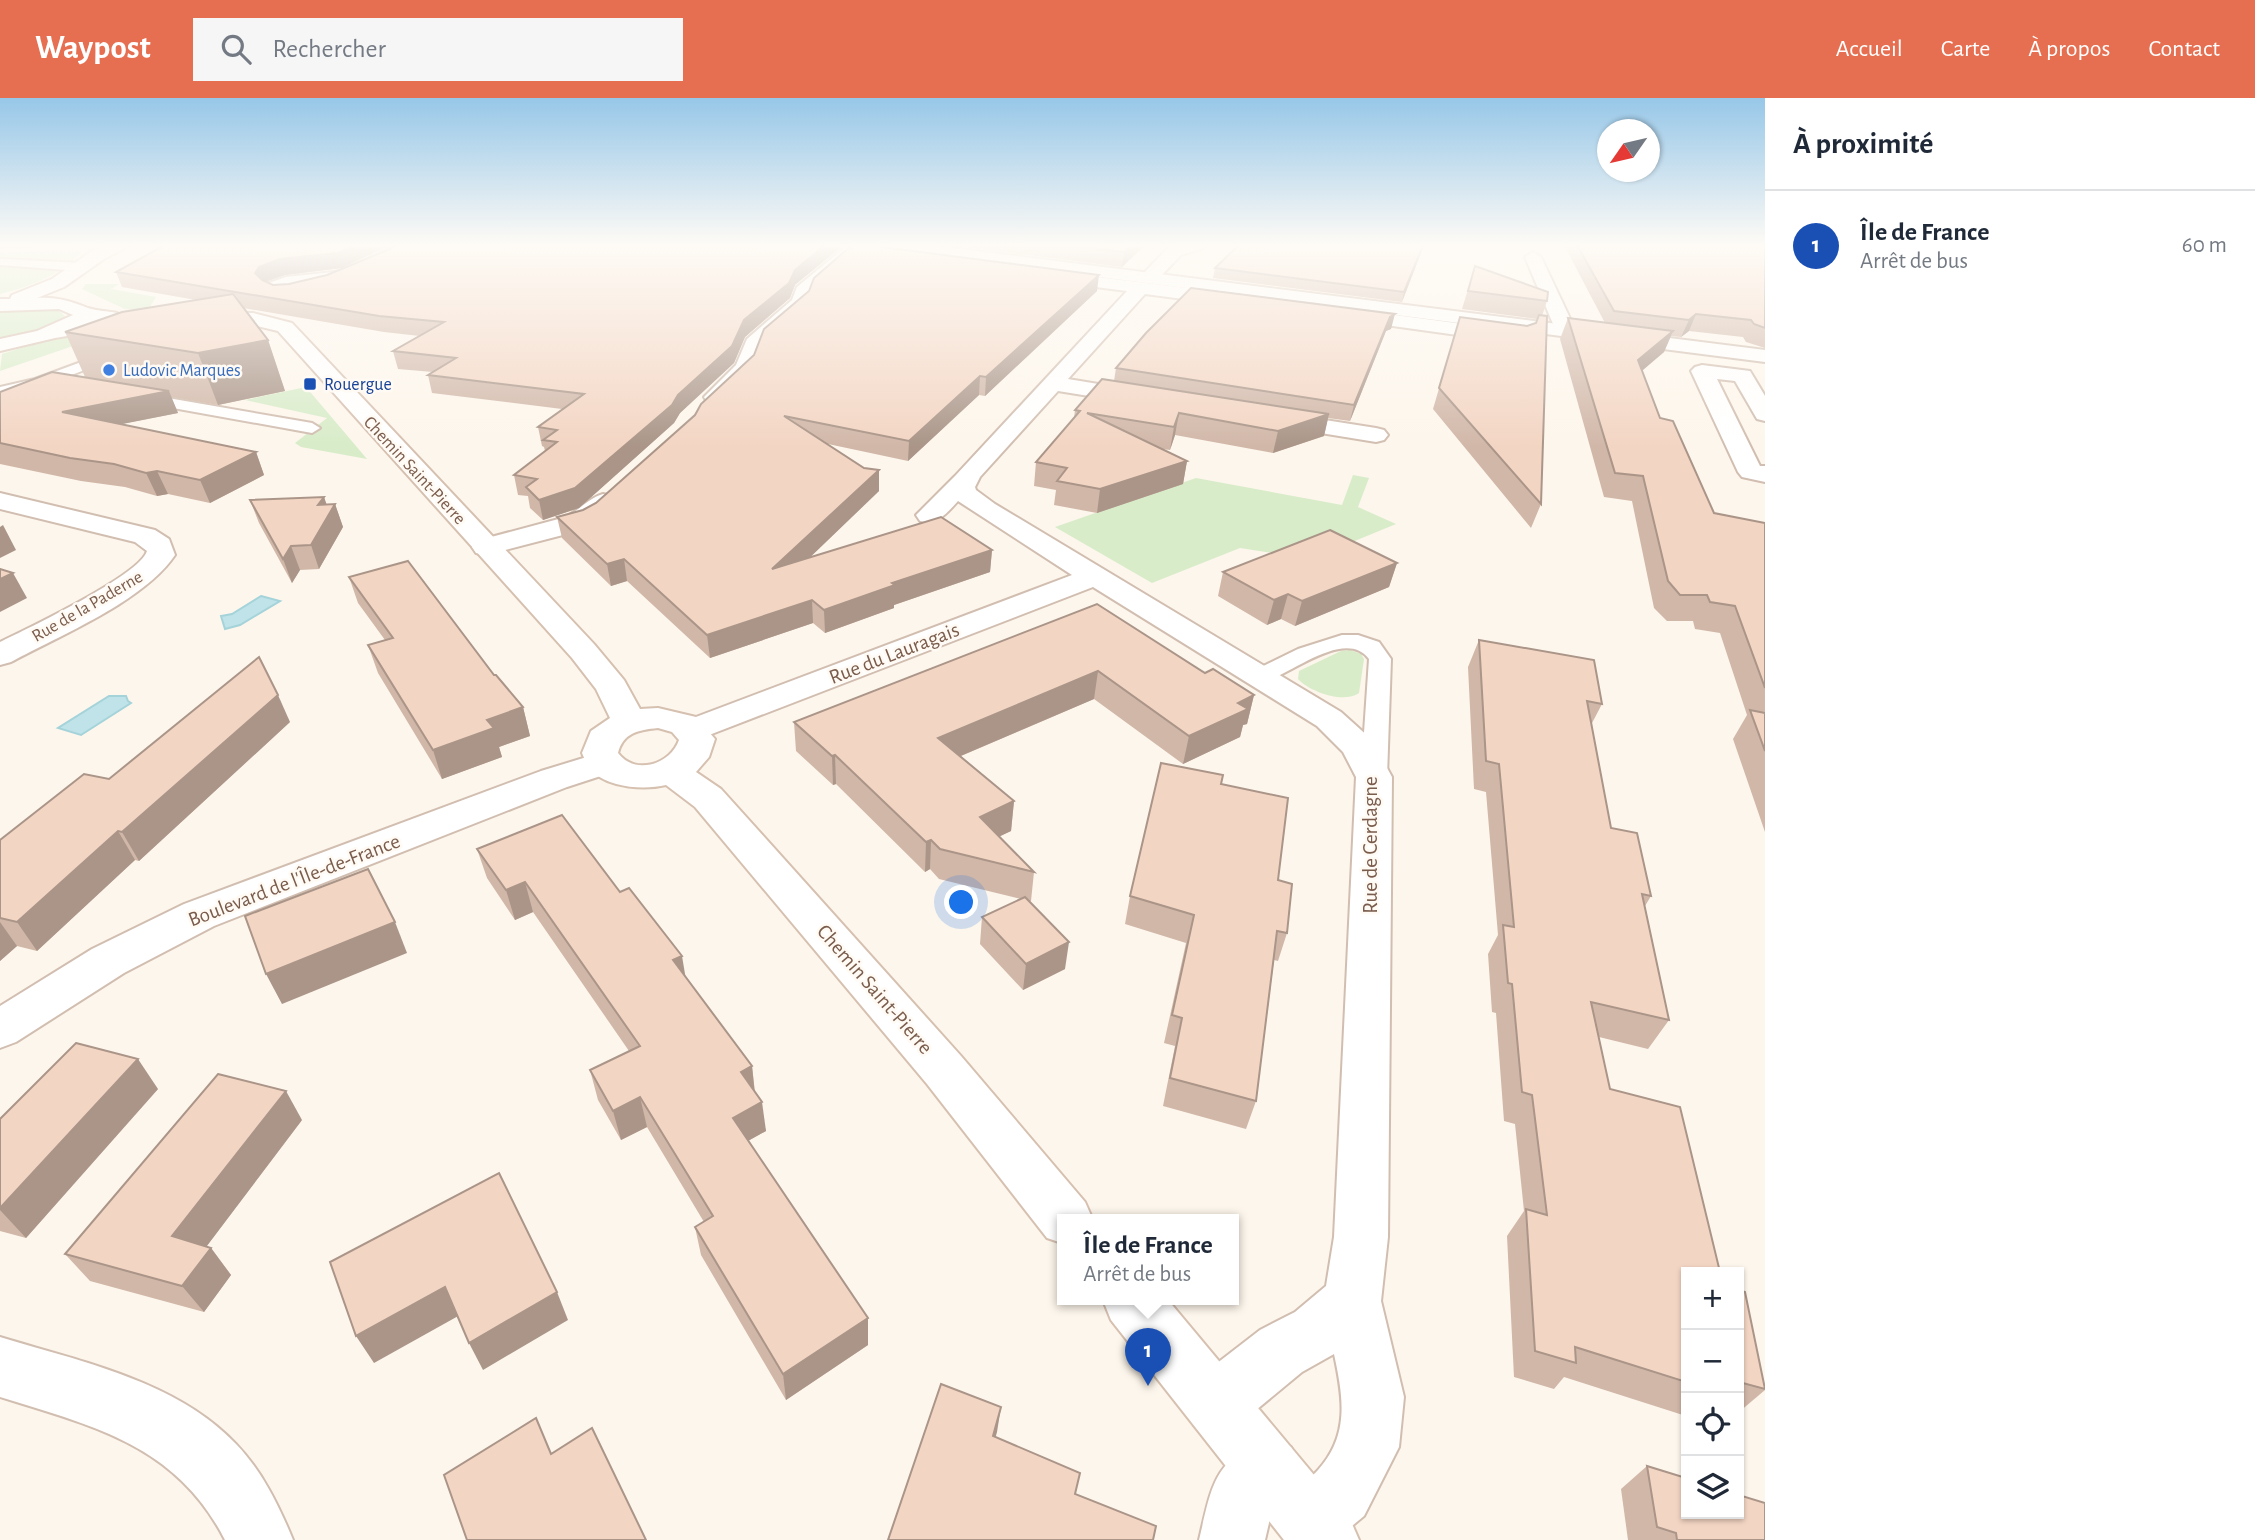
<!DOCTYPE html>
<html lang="fr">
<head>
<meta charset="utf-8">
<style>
  body { margin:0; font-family:"Alegreya Sans",sans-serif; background:#f6f6f7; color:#1f2937 }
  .controls { position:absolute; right:21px; bottom:21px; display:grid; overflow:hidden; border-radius:0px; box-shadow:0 2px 5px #0004 }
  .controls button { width:63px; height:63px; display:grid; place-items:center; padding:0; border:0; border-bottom:2px solid #e0e1e3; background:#fff; color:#1f2937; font:35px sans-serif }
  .compass { position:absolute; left:1597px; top:21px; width:63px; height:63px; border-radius:50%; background:#fff; box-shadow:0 2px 5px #0004; rotate:236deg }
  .you { position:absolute; left:962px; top:805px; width:24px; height:24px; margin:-18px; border:5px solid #fff; border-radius:50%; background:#1a73e8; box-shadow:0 0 0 10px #1a73e833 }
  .badge { display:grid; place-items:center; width:46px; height:46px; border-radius:50%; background:#e76f51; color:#fff; font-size:23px; font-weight:700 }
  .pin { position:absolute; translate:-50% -58px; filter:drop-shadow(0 2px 4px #0008) }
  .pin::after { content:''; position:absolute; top:37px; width:24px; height:21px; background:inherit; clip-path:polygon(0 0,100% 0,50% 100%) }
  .popup { position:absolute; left:1057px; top:1116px; width:182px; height:91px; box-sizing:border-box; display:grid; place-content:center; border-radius:0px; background:#fff; filter:drop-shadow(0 2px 5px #0005); font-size:23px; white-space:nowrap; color:#747a83 }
  .popup b { font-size:26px; color:#1f2937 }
  .popup::after { content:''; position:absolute; left:50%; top:100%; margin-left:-14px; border:14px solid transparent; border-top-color:#fff }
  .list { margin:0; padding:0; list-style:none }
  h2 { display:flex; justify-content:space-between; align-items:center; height:91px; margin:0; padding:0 28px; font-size:30px }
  h2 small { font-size:23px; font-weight:400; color:#747a83 }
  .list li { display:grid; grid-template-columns:46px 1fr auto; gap:21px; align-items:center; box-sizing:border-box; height:112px; padding:0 28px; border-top:2px solid #e0e1e3 }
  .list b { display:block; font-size:26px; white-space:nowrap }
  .list p { margin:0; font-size:23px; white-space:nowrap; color:#747a83 }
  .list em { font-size:23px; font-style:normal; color:#747a83 }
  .icon { flex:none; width:38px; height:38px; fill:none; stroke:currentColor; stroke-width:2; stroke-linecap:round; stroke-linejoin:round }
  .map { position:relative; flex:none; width:1765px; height:1442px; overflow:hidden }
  header { display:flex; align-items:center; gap:42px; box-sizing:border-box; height:98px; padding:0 35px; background:#e76f51; color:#fff }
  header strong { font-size:33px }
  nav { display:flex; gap:38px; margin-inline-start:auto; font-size:24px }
  .search { width:490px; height:63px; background:#f6f6f7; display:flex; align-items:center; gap:18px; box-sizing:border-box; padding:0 24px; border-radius:0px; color:#747a83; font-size:26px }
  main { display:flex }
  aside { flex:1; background:#fff }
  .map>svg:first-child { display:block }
  .green { fill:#d8ecc9 }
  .water { fill:#bfe3e8; stroke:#a5d3da; stroke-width:2 }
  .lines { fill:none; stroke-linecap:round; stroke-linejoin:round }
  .service-casing { stroke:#d1beb0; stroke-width:4 }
  .minor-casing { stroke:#d1beb0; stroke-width:4 }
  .tertiary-casing { stroke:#d1beb0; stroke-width:4 }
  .secondary-casing { stroke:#d6c0b0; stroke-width:4 }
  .service { fill:#fff; fill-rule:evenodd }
  .minor { fill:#fff; fill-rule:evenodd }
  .tertiary { fill:#fff; fill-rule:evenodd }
  .secondary { fill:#fff; fill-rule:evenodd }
  .wall { fill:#d1b7a8 }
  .shaded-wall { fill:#aa9588 }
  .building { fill:#f3d5c3; stroke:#aa9588; stroke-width:2 }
  .shop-dot { fill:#3f7fe0; stroke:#fffaf3; stroke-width:2.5 }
  .transit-dot { fill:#1a4fb4; stroke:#fffaf3; stroke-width:2.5 }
  .labels { text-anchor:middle; stroke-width:5; stroke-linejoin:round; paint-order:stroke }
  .far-shop-label { font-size:18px; fill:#366cbe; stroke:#fffaf3; text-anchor:start }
  .far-transit-label { font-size:18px; fill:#164399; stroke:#fffaf3; text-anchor:start }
  .far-street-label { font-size:18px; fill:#7a5c4d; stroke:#fffaf3 }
  .street-label { font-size:21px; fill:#7a5c4d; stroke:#fffaf3 }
</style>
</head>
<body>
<header>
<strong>Waypost</strong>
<div class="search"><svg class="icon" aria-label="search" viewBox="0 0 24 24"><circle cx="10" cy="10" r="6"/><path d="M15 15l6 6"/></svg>Rechercher</div>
<nav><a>Accueil</a><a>Carte</a><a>À propos</a><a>Contact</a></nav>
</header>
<main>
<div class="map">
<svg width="1765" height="1442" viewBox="0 0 1765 1442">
  <rect width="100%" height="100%" fill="#fdf6ec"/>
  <g class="green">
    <path d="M83 152C61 177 32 188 0 196V154Z"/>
    <polygon points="86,186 119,186 111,191 156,199 148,212 125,211 82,191"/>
    <path d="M0 210 57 211 65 218C53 236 20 238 0 243Z"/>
    <polygon points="137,226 0,273 2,256 49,241"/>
    <polygon points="306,289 367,361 301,349 295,345 327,320 245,302"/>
    <polygon points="1353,377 1369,380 1358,409 1396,426 1311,461 1240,450 1152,485 1055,429 1196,380 1342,407"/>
    <path d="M1350 552 1361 556 1364 561 1359 595C1344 606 1310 594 1298 581L1299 573 1341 553Z"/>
  </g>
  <g class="water">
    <polygon points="261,498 280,503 240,527 225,531 221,518 232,516"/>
    <polygon points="109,598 126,598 128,603 131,605 81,637 58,630"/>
  </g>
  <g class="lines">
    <defs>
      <g id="service">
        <polygon points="0,161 81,165 87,169 81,173 0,167"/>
        <polygon points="114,252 119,253 119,259 45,287 0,299 0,289 35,281"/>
        <polygon points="139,295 312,325 320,330 312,335 134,303 131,300 134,297"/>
        <path d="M1342 537H1358L1379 544 1391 561 1387 679 1383 685 1374 687 1365 685 1361 679 1369 561C1345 529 1289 578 1261 585L1253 583 1250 578 1253 573 1298 551Z"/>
      </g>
      <g id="minor">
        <path d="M396 147H417C400 166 307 204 281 200 274 200 267 195 263 190L266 186 286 179 343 173Z"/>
        <polygon points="848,147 868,147 812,195 808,208 763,247 753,273 723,304 707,304 704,299 736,267 747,241 792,202 797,189"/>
        <polygon points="1178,147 1206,147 1204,150 1181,157 1155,184 1143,184 1140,180 1143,176 1169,149"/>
        <polygon points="1533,154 1541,159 1576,233 1573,237 1566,239 1556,233 1525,159"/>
        <path d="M1047 173 1237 196 1246 202 1237 208 1145 196 1068 281 1153 295 1156 300 1153 305 1145 307 1058 293 980 379 975 389 976 392 995 406 1341 614 1371 641 1392 679 1388 1139 1381 1203 1404 1299 1399 1349 1364 1418 1335 1442H1285L1276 1421 1285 1399 1272 1412 1265 1442H1199C1212 1388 1213 1362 1269 1339L1291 1349 1301 1371 1292 1393C1300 1387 1311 1380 1318 1372 1350 1337 1343 1298 1334 1256L1302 1274 1238 1327 1216 1336 1194 1327 1185 1305 1194 1283 1260 1232 1295 1214 1326 1188 1334 1139 1356 679 1343 654 1317 628 1093 489 704 639 692 643 680 639 674 632 680 625 1072 477 958 403C946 416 938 427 920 423L916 417 955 378 1127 193 1041 182 1038 178Z"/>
        <polygon points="1342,210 1508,232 1515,234 1518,238 1515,242 1508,244 1335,220 1333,216 1335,212"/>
        <polygon points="1702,267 1750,273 1765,298 1765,323 1757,321 1735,283 1717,281 1760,368 1765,368 1765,384 1742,379 1738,374 1691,273 1695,269"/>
        <polygon points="1274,314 1376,330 1384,332 1388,337 1384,342 1376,344 1266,326 1262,321 1266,316"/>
        <path d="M0 395 155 432 169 441 175 457C144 503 61 537 11 564L0 567V544C27 531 140 477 147 453L135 444 0 411Z"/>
        <path d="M603 396 612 398 616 404 598 424 586 431 486 457 476 455 472 449 476 443 566 419C579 412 589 400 603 396Z"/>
        <polygon points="603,654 616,657 621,665 616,673 567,689 214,828 124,875 16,944 0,950 0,908 92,851 184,806 541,673"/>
        <path d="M0 1239C79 1263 177 1283 236 1346 262 1373 279 1408 293 1442H225C177 1347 93 1328 0 1299Z"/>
      </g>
      <polygon id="tertiary" points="880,147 928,147 1765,252 1765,264 888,152"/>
      <g id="secondary">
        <path d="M108 147H131L104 161 64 189 37 200C57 199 70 203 88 210 97 213 107 213 117 215L119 218H138L141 222 138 226 55 240 0 253V241L37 233 73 217 59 211 0 213V201H10L12 197 52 181 92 153Z"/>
        <path d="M198 214 253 215 292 225 594 546 624 582 640 611 658 610 696 619 715 641 709 659 696 674 721 691 961 958 1085 1104 1093 1122H1062V1145L1047 1140 927 986 695 709 666 687C645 692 611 690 594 675 588 670 585 662 582 655L591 633 610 620 596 591 572 560 278 233 253 227 191 224 188 220 191 216ZM658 630 672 634 679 642C671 666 635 678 618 655 623 635 638 632 658 630Z"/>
        <polygon points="1103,1202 1168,1202 1349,1419 1359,1442 1284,1442 1111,1222"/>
      </g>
    </defs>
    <use href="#service" class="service-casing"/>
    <use href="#minor" class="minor-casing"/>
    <use href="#tertiary" class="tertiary-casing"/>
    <use href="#secondary" class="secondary-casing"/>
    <use href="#service" class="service"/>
    <use href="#minor" class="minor"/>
    <use href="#tertiary" class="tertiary"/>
    <use href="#secondary" class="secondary"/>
  </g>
  <g class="wall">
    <polygon points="0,147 100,147 0,151"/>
    <polygon points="165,147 390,147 342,170 285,177 266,184 273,187 795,187 790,200 745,239 734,265 680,315 674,325 579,410 543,422 530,410 528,398 518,397 514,377 545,353 544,349 542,348 538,329 562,311 432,295 428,277 433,274 398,271 393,253 420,238 384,234 243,210 268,242 285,293 218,307 171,299 178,315 121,326 256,354 264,377 210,405 168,396 157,398 125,389 81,383 0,366 0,294 85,279 65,234 196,202 122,189 116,174"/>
    <polygon points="870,147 879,147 879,149 1097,193 985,298 979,297 908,363 828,346 879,393 809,460 992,452 990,474 894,507 894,510 825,535 813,525 710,560 627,483 611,488 562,440 557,419 583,412 596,405 695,317"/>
    <polygon points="950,147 1145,147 1122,169"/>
    <polygon points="1239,147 1424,147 1402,204 1213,180 1215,170"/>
    <polygon points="1564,147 1765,147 1765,250 1746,244 1743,239 1689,233 1681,239 1671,238 1664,254 1642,272 1660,320 1714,415 1765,425 1765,734 1733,641 1747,617 1720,535 1695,531 1693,523 1667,523 1654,510 1632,403 1604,399 1560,241 1568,220 1605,225"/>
    <polygon points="1475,168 1547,203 1542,218 1541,406 1531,430 1433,311 1460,219 1527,228 1536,225 1537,221 1462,211"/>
    <polygon points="1391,231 1386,233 1350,323 1328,320 1324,338 1273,355 1175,337 1170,352 1162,351 1187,363 1183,386 1097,415 1054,407 1056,392 1034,388 1036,364 1074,320 1075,312 1114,283 1116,270"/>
    <polygon points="324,399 326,407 335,406 343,429 319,471 300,472 292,485 259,425 250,402"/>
    <polygon points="1397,465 1389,489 1295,528 1281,521 1267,527 1218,498 1223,474"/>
    <polygon points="349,479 494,577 523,609 530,638 499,649 502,659 442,681 378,575 368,547 385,542 358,505"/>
    <polygon points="1097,506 1205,575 1254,597 1247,626 1243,627 1240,639 1183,666 1094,601 961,658 1014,703 1011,733 999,738 1034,774 1031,803 1029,803 1065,871 1023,892 980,846 982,819 1021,801 939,781 930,771 925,774 836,686 833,687 796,653 794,624"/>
    <polygon points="1479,542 1602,606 1591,627 1611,730 1651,798 1645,808 1669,922 1648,951 1599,939 1610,991 1686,1174 1686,1318 1564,1279 1554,1291 1514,1279 1507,1138 1524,1113 1515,1026 1504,1023 1496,915 1492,914 1488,856 1498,837 1486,694 1474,691 1468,569"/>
    <polygon points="290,624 139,763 135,762 37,853 17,848 0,863 0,742 109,681"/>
    <polygon points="1221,686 1278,782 1287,835 1278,863 1274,862 1256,1003 1246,1031 1163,1008 1175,948 1164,945 1186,845 1125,826 1130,798"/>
    <polygon points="477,751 620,794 686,880 752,968 755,994 766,1033 748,1043 868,1247 786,1302 701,1157 695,1129 704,1124 647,1029 621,1042 598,1002 590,972 629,953 533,814 515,822 487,780"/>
    <polygon points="158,991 26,1140 0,1133 0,1021"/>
    <polygon points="302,1022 206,1149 211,1150 231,1177 204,1214 90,1183 65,1156"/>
    <polygon points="1739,1192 1765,1292 1739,1314"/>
    <polygon points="1647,1368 1765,1442 1628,1442 1621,1391"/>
  </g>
  <g class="shaded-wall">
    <polygon points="356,147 390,147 342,170 285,177 264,184 255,175 259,169 280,161"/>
    <polygon points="825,147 844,147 795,187 790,200 745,239 734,265 680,315 674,325 579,410 543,422 539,402 678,297 744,222 795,172"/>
    <polygon points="1132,147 1145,147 1122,169 1124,154"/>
    <polygon points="1423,147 1424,147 1402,204 1404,194"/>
    <polygon points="1099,177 1097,193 985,298 986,279"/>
    <polygon points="1395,216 1391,231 1386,233 1350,323 1354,307 1390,219"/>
    <polygon points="1696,216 1689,233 1681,239 1689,222"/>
    <polygon points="1673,233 1664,254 1629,284 1638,262"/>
    <polygon points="268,242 285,293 218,307 198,255"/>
    <polygon points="980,278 979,297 908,363 909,343"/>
    <polygon points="169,293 178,315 72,336 62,314"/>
    <polygon points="1179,315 1175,337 1170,352 1174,329"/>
    <polygon points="1329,316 1324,338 1273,355 1278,333"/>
    <polygon points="256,354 264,377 210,405 200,382"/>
    <polygon points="1187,363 1183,386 1097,415 1100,391"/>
    <polygon points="879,372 879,393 774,494 772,471"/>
    <polygon points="157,373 168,396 157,398 146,375"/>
    <polygon points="324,399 330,416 335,406 343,429 319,471 311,447 318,407"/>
    <polygon points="3,427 16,452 0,460 0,429"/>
    <polygon points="291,448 300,472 292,485 283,461"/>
    <polygon points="992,452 990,474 894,507 894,510 825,535 824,512 892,485"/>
    <polygon points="624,461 627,483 611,488 607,466"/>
    <polygon points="1397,465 1389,489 1295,528 1302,503"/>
    <polygon points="13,475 27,500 0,514 0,481"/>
    <polygon points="1288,496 1281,521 1267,527 1274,502"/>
    <polygon points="812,502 813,525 710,560 707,537"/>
    <polygon points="1098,573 1094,601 937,668 938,640"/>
    <polygon points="278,597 290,624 139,763 122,734"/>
    <polygon points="1254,597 1247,626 1243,627 1240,639 1183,666 1189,638 1238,605"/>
    <polygon points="523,609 530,638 499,649 502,659 442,681 433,652 487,622"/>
    <polygon points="835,657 836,686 833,687 832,658"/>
    <polygon points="1014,703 1011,733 978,749 980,719"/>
    <polygon points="118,733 135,762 37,853 17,824"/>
    <polygon points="931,742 930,771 925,774 926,744"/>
    <polygon points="525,784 533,814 515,822 506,792"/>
    <polygon points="0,824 17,848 0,863"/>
    <polygon points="395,824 407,855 282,906 266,876"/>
    <polygon points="1069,844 1065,871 1023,892 1026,866"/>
    <polygon points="682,858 687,888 673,862"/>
    <polygon points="138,961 158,991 26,1140 0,1112 0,1110"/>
    <polygon points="752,968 755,998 741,974"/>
    <polygon points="286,993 302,1022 194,1165 172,1138"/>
    <polygon points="640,999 647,1029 621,1042 613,1013"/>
    <polygon points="762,1004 766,1033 737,1049 733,1020"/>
    <polygon points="211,1150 231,1177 204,1214 182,1188"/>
    <polygon points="445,1189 460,1217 374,1265 356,1238"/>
    <polygon points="557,1194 568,1222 483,1272 469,1245"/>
    <polygon points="868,1220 868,1247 786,1302 783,1276"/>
    <polygon points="1001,1309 997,1334 989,1363 993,1338"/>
  </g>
  <g class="building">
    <polygon points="165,147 356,147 338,155 280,161 259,169 255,175 262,182 273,187 289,186 327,177 390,151 396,147 825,147 795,172 789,185 744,222 732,248 678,297 672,307 575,390 539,402 526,389 537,381 514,377 557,344 543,342 557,332 538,329 584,296 428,277 456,260 393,253 444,224 379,218 116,174"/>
    <polygon points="852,147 866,147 1099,177 986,279 980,278 909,343 784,318 864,370 879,372 772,471 941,419 992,452 892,485 895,487 824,512 812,502 707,537 624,461 607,466 557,419 583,412 596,405 695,317 701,306 754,257 764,231 809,193 814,180"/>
    <polygon points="1069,147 1132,147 1124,154"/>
    <polygon points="1239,147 1423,147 1404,194 1215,170"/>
    <polygon points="1577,147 1765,147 1765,230 1754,226 1751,222 1696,216 1689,222 1614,213"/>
    <polygon points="1475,168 1548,194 1547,203 1468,193"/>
    <polygon points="1191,190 1395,216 1390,219 1354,307 1116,270 1146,235"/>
    <polygon points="233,196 268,242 198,255 65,234 122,214"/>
    <polygon points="1539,217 1547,218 1541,406 1439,290 1460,219 1527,228 1536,225"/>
    <polygon points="1568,220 1673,233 1638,262 1660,320 1673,323 1714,415 1765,425 1765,590 1735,508 1710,504 1707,497 1680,497 1668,483 1643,378 1615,375"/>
    <polygon points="52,274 169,293 62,314 256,354 200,382 157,373 146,375 114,366 70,360 0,345 0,294"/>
    <polygon points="1102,281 1329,316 1278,333 1179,315 1174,329 1087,315 1187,363 1100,391 1057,383 1067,370 1036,364 1080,313 1075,312"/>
    <polygon points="324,399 318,407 335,406 311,447 291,448 283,461 250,402"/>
    <polygon points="1330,432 1397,465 1302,503 1288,496 1274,502 1223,474"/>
    <polygon points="408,463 494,577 496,577 523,609 487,622 494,630 433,652 368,547 393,540 349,479"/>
    <polygon points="0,471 13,475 0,481"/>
    <polygon points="1097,506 1205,575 1213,571 1254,597 1238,605 1248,611 1189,638 1098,573 938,640 1014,703 980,719 1034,774 940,751 931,742 926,744 835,657 832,658 794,624"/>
    <polygon points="1479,542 1594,562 1602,606 1587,603 1611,730 1637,735 1651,798 1642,796 1669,922 1591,904 1610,991 1680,1009 1720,1174 1686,1174 1686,1284 1575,1249 1576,1265 1535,1253 1526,1111 1547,1117 1532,997 1522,994 1512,886 1508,885 1503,827 1514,829 1499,666 1486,663"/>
    <polygon points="259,559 278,597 122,734 118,733 17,824 0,820 0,742 84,676 109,681"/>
    <polygon points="1750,612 1765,615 1765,653"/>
    <polygon points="1161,665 1223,677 1221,686 1288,700 1278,782 1292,786 1287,835 1277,833 1256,1003 1170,980 1182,920 1172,917 1194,817 1130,798"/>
    <polygon points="562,717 620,794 629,790 682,858 673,862 752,968 741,974 762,1004 733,1020 868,1220 783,1276 695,1129 713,1118 640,999 613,1013 590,972 640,948 525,784 506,792 477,751"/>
    <polygon points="368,771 395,824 266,876 245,818"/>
    <polygon points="1025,799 1069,844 1026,866 982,819"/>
    <polygon points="76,945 138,961 0,1110 0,1021"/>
    <polygon points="218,976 286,993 172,1138 211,1150 182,1188 65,1156"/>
    <polygon points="499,1075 557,1194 469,1245 445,1189 356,1238 330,1164"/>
    <polygon points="1739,1192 1745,1194 1765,1291 1739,1284"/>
    <polygon points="941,1286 1001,1309 993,1338 1080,1375 1075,1396 1156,1428 1153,1442 888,1442"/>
    <polygon points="536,1320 551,1356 592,1330 646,1442 467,1442 444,1377"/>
    <polygon points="1647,1368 1686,1380 1686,1416 1739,1416 1739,1397 1765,1405 1765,1442 1677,1442 1676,1435 1657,1429"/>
  </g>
  <linearGradient id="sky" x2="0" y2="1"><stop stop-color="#97c7e8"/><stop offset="0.42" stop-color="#fefbf6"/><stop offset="1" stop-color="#fefbf6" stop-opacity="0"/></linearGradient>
  <rect width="1765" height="349" fill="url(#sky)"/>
  <circle class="shop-dot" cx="109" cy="272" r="7"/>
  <rect class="transit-dot" x="303" y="279" width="14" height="14" rx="3.5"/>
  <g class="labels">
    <g class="far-shop-label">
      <text x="123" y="278">Ludovic Marques</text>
    </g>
    <g class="far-transit-label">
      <text x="324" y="292">Rouergue</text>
    </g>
    <g class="far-street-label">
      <text transform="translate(415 372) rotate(47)" y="6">Chemin Saint-Pierre</text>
      <text transform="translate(87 508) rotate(-30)" y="6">Rue de la Paderne</text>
    </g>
    <g class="street-label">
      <text transform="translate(894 555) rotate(-21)" y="7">Rue du Lauragais</text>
      <text transform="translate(1370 747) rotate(-90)" y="7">Rue de Cerdagne</text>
      <text transform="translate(294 782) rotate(-21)" y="7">Boulevard de l'Île-de-France</text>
      <text transform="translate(875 891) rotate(49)" y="7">Chemin Saint-Pierre</text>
    </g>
  </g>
</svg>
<div class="controls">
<button>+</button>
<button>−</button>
<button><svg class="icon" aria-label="locate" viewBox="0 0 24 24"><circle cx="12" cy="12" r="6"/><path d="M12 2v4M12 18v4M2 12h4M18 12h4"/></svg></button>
<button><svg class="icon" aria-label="layers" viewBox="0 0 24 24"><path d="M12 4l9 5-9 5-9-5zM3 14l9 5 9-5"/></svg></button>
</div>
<svg class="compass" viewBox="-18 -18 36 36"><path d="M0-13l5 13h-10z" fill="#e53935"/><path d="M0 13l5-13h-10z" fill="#747a83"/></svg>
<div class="you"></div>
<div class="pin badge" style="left:1148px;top:1288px;background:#1a4fb4">1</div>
<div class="popup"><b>Île de France</b>Arrêt de bus</div>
</div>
<aside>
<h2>À proximité<small></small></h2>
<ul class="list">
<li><span class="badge" style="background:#1a4fb4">1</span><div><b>Île de France</b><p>Arrêt de bus</p></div><em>60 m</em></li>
</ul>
</aside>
</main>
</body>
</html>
